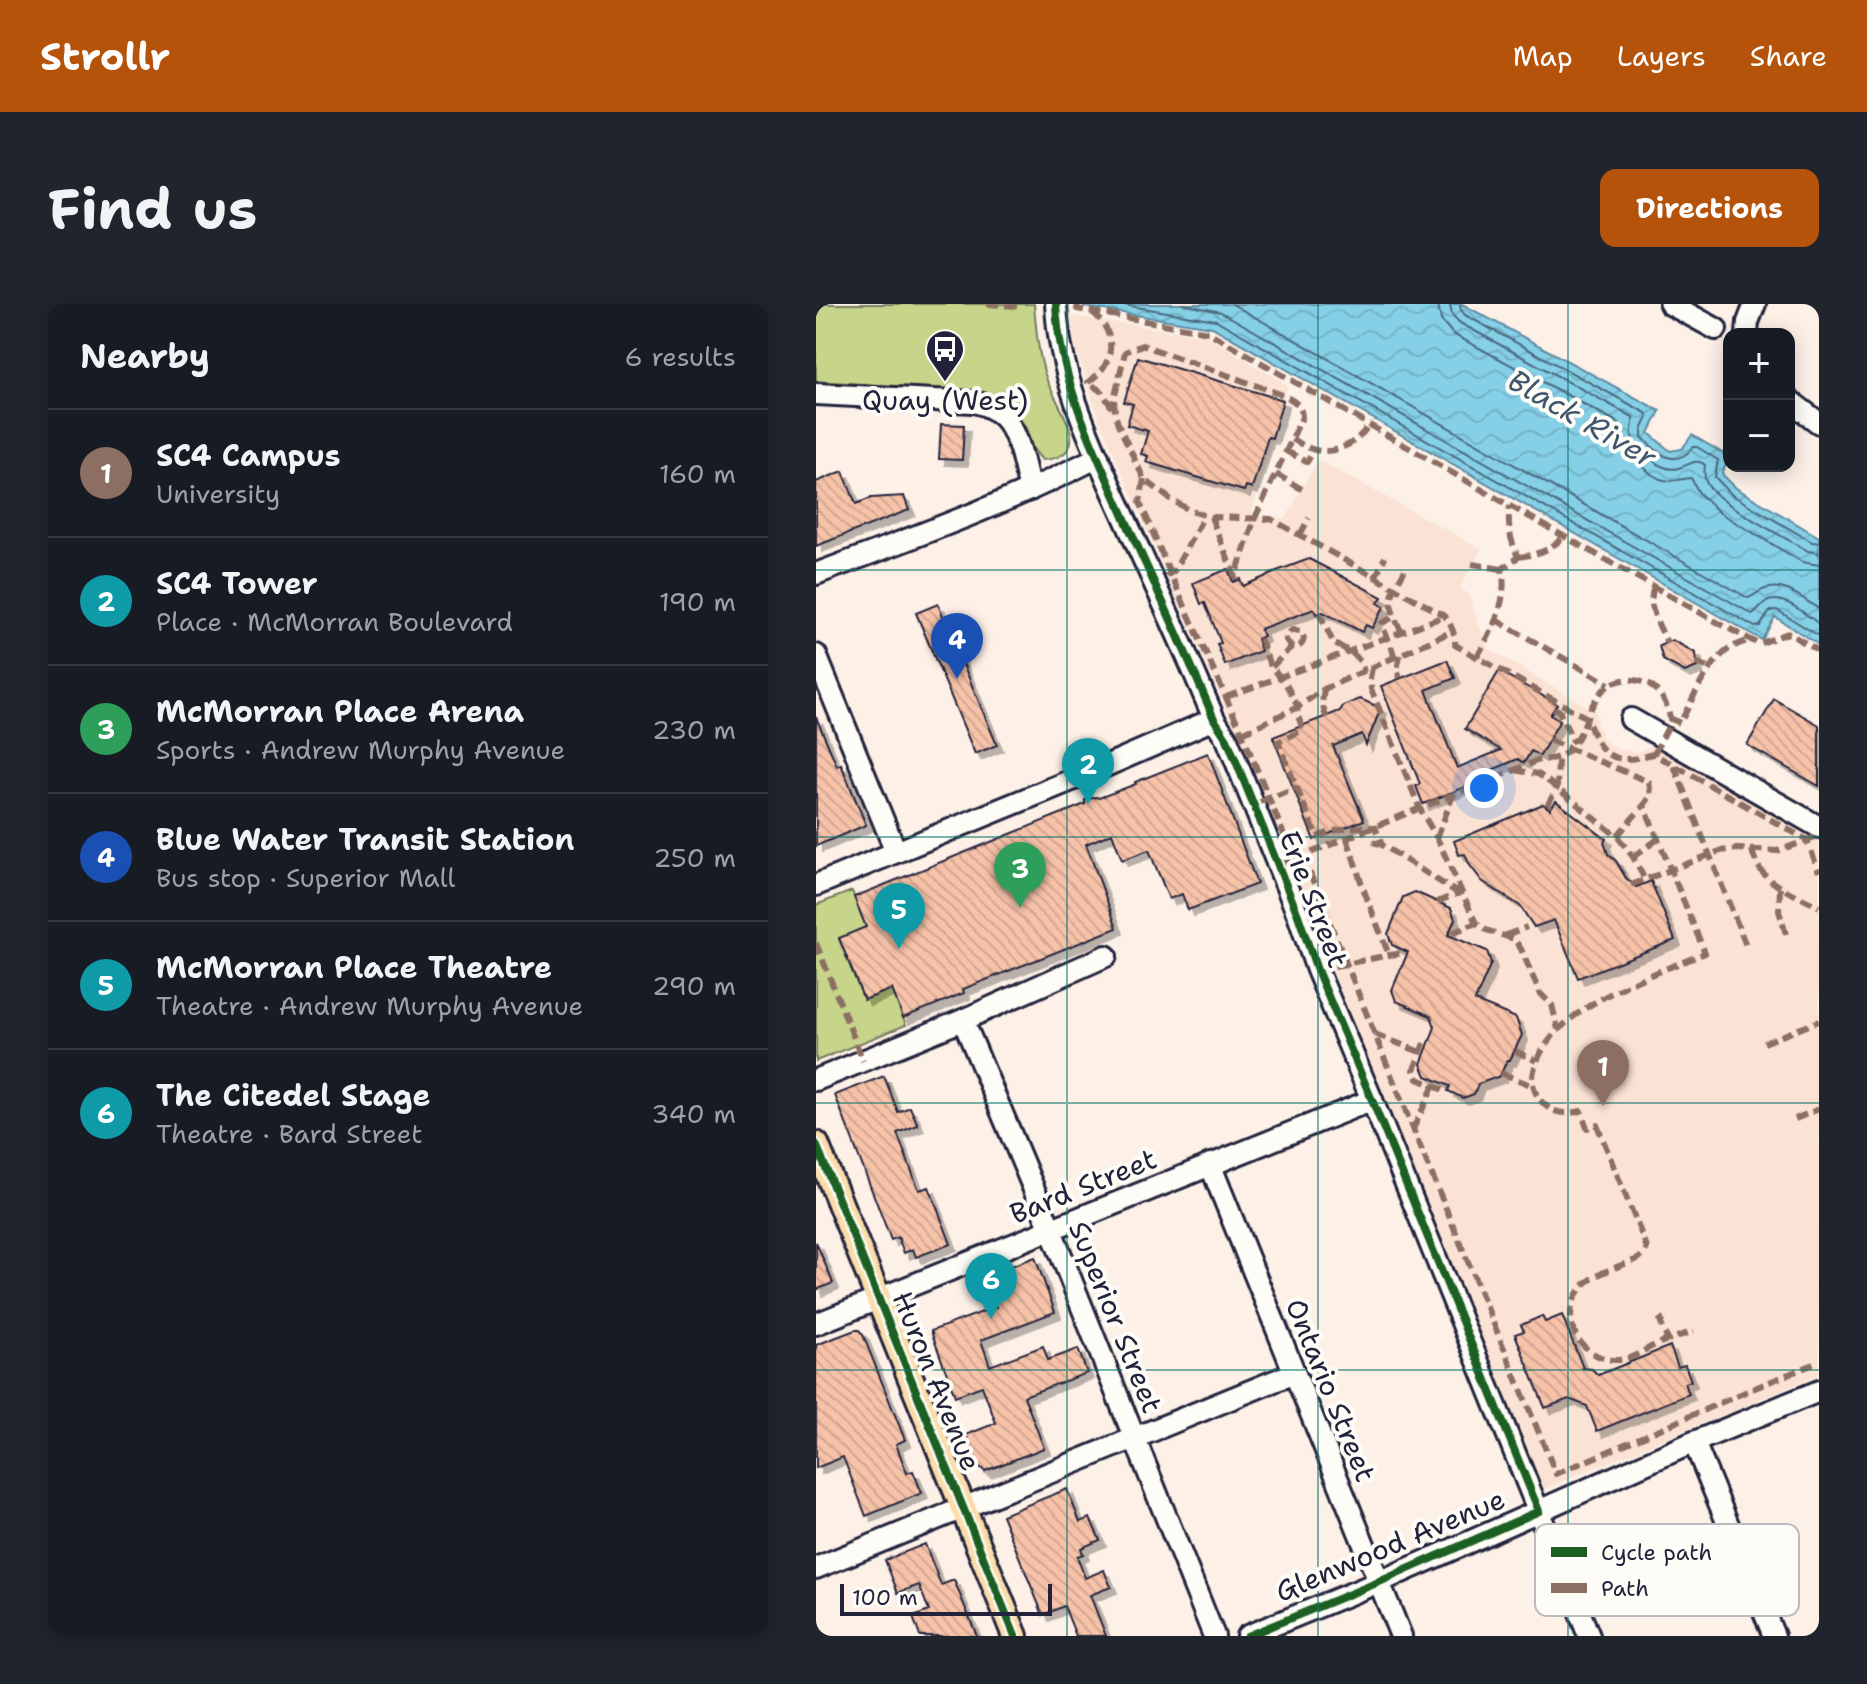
<!DOCTYPE html>
<html lang="en">
<head>
<meta charset="utf-8">
<style>
  body { margin:0; font-family:"Shantell Sans",sans-serif; background:#20242c; color:#f1f3f6 }
  .controls { position:absolute; right:24px; top:24px; display:grid; overflow:hidden; border-radius:16px; box-shadow:0 4px 20px #0003 }
  .controls button { width:72px; height:72px; display:grid; place-items:center; padding:0; border:0; border-bottom:2px solid #363941; background:#171b24; color:#f1f3f6; font:40px sans-serif }
  .scale { position:absolute; left:24px; bottom:20px; width:212px; box-sizing:border-box; padding-left:8px; border:4px solid #22223b; border-top:0; font-size:22px; line-height:28px; white-space:nowrap; color:#22223b; -webkit-text-stroke:6px #fdfcf7; paint-order:stroke }
  .you { position:absolute; left:668px; top:484px; width:28px; height:28px; margin:-20px; border:6px solid #fff; border-radius:50%; background:#1a73e8; box-shadow:0 0 0 12px #1a73e833 }
  .badge { display:grid; place-items:center; width:52px; height:52px; border-radius:50%; background:#b45309; color:#fff; font-size:26px; font-weight:700 }
  .pin { position:absolute; translate:-50% -66px; filter:drop-shadow(0 2px 4px #0008) }
  .pin::after { content:''; position:absolute; top:42px; width:28px; height:24px; background:inherit; clip-path:polygon(0 0,100% 0,50% 100%) }
  .list { margin:0; padding:0; list-style:none }
  h2 { display:flex; justify-content:space-between; align-items:center; height:104px; margin:0; padding:0 32px; font-size:34px }
  h2 small { font-size:26px; font-weight:400; color:#9ea1a6 }
  .list li { display:grid; grid-template-columns:52px 1fr auto; gap:24px; align-items:center; box-sizing:border-box; height:128px; padding:0 32px; border-top:2px solid #363941 }
  .list b { display:block; font-size:30px; white-space:nowrap }
  .list p { margin:0; font-size:26px; white-space:nowrap; color:#9ea1a6 }
  .list em { font-size:26px; font-style:normal; color:#9ea1a6 }
  .map { position:relative; flex:none; width:1003px; height:1332px; overflow:hidden; border-radius:16px }
  header { display:flex; align-items:center; gap:48px; box-sizing:border-box; height:112px; padding:0 40px; background:#b45309; color:#fff }
  header strong { font-size:38px }
  nav { display:flex; gap:44px; margin-inline-start:auto; font-size:28px }
  .intro { display:flex; align-items:center; justify-content:space-between; box-sizing:border-box; height:192px; padding:0 48px }
  h1 { margin:0; font-size:56px }
  .button { padding:20px 36px; border-radius:16px; background:#b45309; color:#fff; font-size:28px; font-weight:700 }
  main { display:flex; gap:48px; padding:0 48px }
  aside { flex:1; background:#171b24; border-radius:16px; box-shadow:0 4px 20px #0003 }
  .map>svg:first-child { display:block }
  .built { fill:#fae2d4 }
  .green { fill:#c6d589; stroke:#747c62; stroke-width:2 }
  .water { fill:url(#water-waves); stroke:#5d8aa2; stroke-width:2 }
  .lines { fill:none; stroke-linecap:round; stroke-linejoin:round }
  .shore { stroke:#4a687f; stroke-width:2 }
  .building { fill:url(#building-back-hatch); stroke:#22223b; stroke-width:2; filter:url(#shadow) }
  .minor-casing { stroke:#22223b; stroke-width:26 }
  .major-casing { stroke:#22223b; stroke-width:30 }
  .minor { stroke:#fdfcf7; stroke-width:20 }
  .major { stroke:#fbddab; stroke-width:24 }
  .quiet { stroke:#8d6e63; stroke-width:6; stroke-dasharray:12 6; stroke-linecap:butt }
  .cycleway-casing { stroke:#fdfcf7; stroke-width:13 }
  .cycleway { stroke:#1b5e20; stroke-width:8 }
  .grid { fill:none; stroke:#0f766e; stroke-width:2; stroke-opacity:0.55 }
  .labels { text-anchor:middle; stroke-width:8; stroke-linejoin:round; paint-order:stroke }
  .poi-label { font-size:28px; fill:#22223b; stroke:#fdfcf7 }
  .street-label { font-size:28px; fill:#22223b; stroke:#fdfcf7 }
  .water-label { font-size:30px; font-style:italic; fill:#40566e; stroke:#fdfcf7 }
  .key { fill:#fdfcf7; stroke:#bbbbbf; stroke-width:2 }
  .key-label { font-size:22px; fill:#22223b }
</style>
</head>
<body>
<header>
<strong>Strollr</strong>
<nav><a>Map</a><a>Layers</a><a>Share</a></nav>
</header>
<div class="intro"><h1>Find us</h1><a class="button">Directions</a></div>
<main>
<aside>
<h2>Nearby<small>6 results</small></h2>
<ul class="list">
<li><span class="badge" style="background:#8d6e63">1</span><div><b>SC4 Campus</b><p>University</p></div><em>160 m</em></li>
<li><span class="badge" style="background:#0f9aa8">2</span><div><b>SC4 Tower</b><p>Place · McMorran Boulevard</p></div><em>190 m</em></li>
<li><span class="badge" style="background:#2e9e5b">3</span><div><b>McMorran Place Arena</b><p>Sports · Andrew Murphy Avenue</p></div><em>230 m</em></li>
<li><span class="badge" style="background:#1a4fb4">4</span><div><b>Blue Water Transit Station</b><p>Bus stop · Superior Mall</p></div><em>250 m</em></li>
<li><span class="badge" style="background:#0f9aa8">5</span><div><b>McMorran Place Theatre</b><p>Theatre · Andrew Murphy Avenue</p></div><em>290 m</em></li>
<li><span class="badge" style="background:#0f9aa8">6</span><div><b>The Citedel Stage</b><p>Theatre · Bard Street</p></div><em>340 m</em></li>
</ul>
</aside>
<div class="map">
<svg width="1003" height="1332" viewBox="0 0 1003 1332">
  <defs>
    <pattern id="water-waves" width="16" height="10" patternUnits="userSpaceOnUse" patternTransform="scale(2)"><rect width="16" height="10" fill="#85d0e6"/><path d="M0 5q4-4 8 0t8 0" fill="none" stroke="#73b2c6"/></pattern>
    <pattern id="building-back-hatch" width="6" height="6" patternUnits="userSpaceOnUse" patternTransform="scale(2)"><rect width="6" height="6" fill="#f6c2a8"/><path d="M-1 5l2 2M0 0l6 6M5-1l2 2" fill="none" stroke="#d3a692"/></pattern>
    <filter id="shadow"><feDropShadow dx="6" dy="6" stdDeviation="0" flood-color="#0004"/></filter>
  </defs>
  <rect width="100%" height="100%" fill="#fcf0e7"/>
  <filter id="ink" filterUnits="userSpaceOnUse"><feTurbulence type="fractalNoise" baseFrequency=".0125" numOctaves="2"/><feDisplacementMap in="SourceGraphic" scale="16" xChannelSelector="R" yChannelSelector="G"/><feConvolveMatrix kernelMatrix="1 2 1 2 8 2 1 2 1" color-interpolation-filters="sRGB"/></filter>
  <g filter="url(#ink)">
    <polygon class="built" points="254,12 391,32 471,81 435,212 470,215 502,156 665,245 644,284 652,290 671,344 780,408 781,420 787,435 800,445 820,448 837,442 1003,534 1003,1071 727,1185 414,414 286,122 261,48"/>
    <g class="green">
      <path d="M0 0H218C220 25 222 50 230 74 235 88 255 119 255 131 257 150 241 155 226 156L217 145 210 124 200 109 169 88 0 77Z"/>
      <polygon points="36,587 50,623 23,635 48,696 76,685 90,721 0,757 0,601"/>
    </g>
    <polygon class="water" points="268,0 646,0 844,107 833,129 854,147 866,145 876,131 913,153 906,170 920,184 1003,233 1003,341 959,313 946,336 396,23 268,3"/>
    <g class="lines">
      <g class="shore">
        <polyline points="302,0 400,16 939,323 944,322 954,307 961,306 1003,332"/>
        <path d="M366 0 405 8 936 310C942 307 944 301 950 298 967 289 990 311 1003 320"/>
        <path d="M416 0 932 294C938 292 943 287 949 285 969 278 987 295 1003 305"/>
        <polyline points="622,0 625,16 637,30 803,119 804,136 808,145 835,170 844,175 853,177 875,174 883,189 904,209 986,258 1003,261"/>
        <path d="M634 0 636 11 644 19 817 113C818 119 815 125 816 132 817 139 822 143 827 147 833 153 840 161 848 163 866 171 877 150 889 161 888 167 888 174 891 180 904 201 968 233 992 247L1003 249"/>
        <path d="M644 0 645 6 649 11 830 109 832 113 826 126V133C841 149 859 166 877 143H881L902 156 899 173 916 191 996 238 1003 239"/>
      </g>
    </g>
    <g class="building">
      <polygon points="322,53 467,96 456,134 452,133 436,184 430,182 428,187 330,158 332,152 325,150 332,127 311,121 317,100 308,98"/>
      <polygon points="125,120 148,121 146,156 123,155"/>
      <polygon points="27,167 40,200 55,194 88,192 93,206 0,242 0,178"/>
      <polygon points="493,255 566,293 562,299 568,303 556,324 550,321 546,328 507,308 500,310 498,305 444,325 447,332 441,335 445,347 409,361 401,340 405,339 389,299 385,300 377,279 412,265 417,278 424,275 427,282 458,269 458,268"/>
      <polygon points="122,300 181,441 159,450 100,309"/>
      <polygon points="856,336 880,349 881,363 869,368 847,356 843,342"/>
      <polygon points="631,356 639,374 610,386 641,464 685,446 649,425 683,367 741,400 734,411 744,416 724,452 715,447 708,459 702,455 676,466 679,471 607,500 600,482 604,480 565,382"/>
      <polygon points="544,395 565,404 550,441 546,430 517,442 548,516 498,536 457,433 524,407 527,402"/>
      <polygon points="958,395 1003,421 1003,482 931,441"/>
      <polygon points="0,413 21,462 25,460 50,521 0,542"/>
      <polygon points="392,449 441,580 372,606 366,590 353,595 333,546 306,556 296,529 270,540 301,624 147,685 148,689 87,714 76,685 48,696 23,634 50,623 38,593 269,500 269,496 280,493 283,494 320,480 319,478"/>
      <polygon points="740,497 790,535 788,538 792,550 800,557 810,574 820,583 835,577 859,636 762,674 738,616 718,623 704,602 666,577 653,560 649,550 643,551 638,537 727,500 734,505"/>
      <polygon points="599,588 635,604 639,615 632,631 671,647 675,659 659,697 700,714 706,731 694,756 691,756 684,772 662,780 658,790 647,794 632,787 634,782 610,772 605,760 619,723 615,712 580,697 576,686 592,648 576,641 572,630 587,593"/>
      <polygon points="68,772 82,808 94,803 102,821 81,829 103,886 113,883 135,940 100,953 97,945 88,949 82,933 75,936 19,791"/>
      <polygon points="0,938 17,979 0,986"/>
      <polygon points="219,953 239,1008 165,1036 174,1062 227,1042 232,1056 262,1045 271,1069 208,1092 228,1144 169,1167 162,1162 150,1131 180,1119 166,1082 139,1092 115,1027 180,1003 169,972"/>
      <polygon points="746,1011 767,1064 776,1065 782,1071 854,1042 862,1063 869,1061 875,1077 869,1079 873,1090 781,1127 771,1102 753,1095 729,1104 699,1030 708,1027 705,1021 726,1012 729,1018"/>
      <polygon points="39,1026 43,1026 47,1031 89,1136 80,1140 91,1169 97,1167 106,1189 50,1212 27,1153 0,1164 0,1041"/>
      <polygon points="251,1185 264,1218 274,1214 284,1236 265,1244 267,1250 261,1252 269,1274 288,1266 295,1283 274,1291 290,1332 260,1332 248,1302 227,1311 186,1211"/>
      <polygon points="109,1240 125,1281 138,1276 161,1332 104,1332 97,1313 113,1307 103,1281 82,1289 69,1256"/>
    </g>
    <g class="lines">
      <defs>
        <g id="minor">
          <path d="M240 0C243 74 276 141 306 208 337 277 369 345 398 415L411 435 482 611 501 666 556 796 773 1332"/>
          <polyline points="854,0 900,25"/>
          <polyline points="931,30 932,18 939,0"/>
          <path d="M0 90 157 98C202 106 204 148 214 186"/>
          <polyline points="973,96 1003,119"/>
          <path d="M0 270C95 234 191 200 282 153"/>
          <polyline points="0,351 80,548"/>
          <polyline points="815,415 1003,523"/>
          <polyline points="0,581 285,464 398,415"/>
          <polyline points="147,716 235,926 398,1332"/>
          <polyline points="0,776 147,716 290,652"/>
          <polyline points="394,860 585,1332"/>
          <polyline points="0,1020 556,796"/>
          <polyline points="878,1138 958,1332"/>
          <polyline points="0,1264 478,1069"/>
          <polyline points="431,1332 563,1278 878,1138 1003,1087"/>
        </g>
        <polyline id="major" points="0,840 199,1332"/>
      </defs>
      <use href="#minor" class="minor-casing"/>
      <use href="#major" class="major-casing"/>
      <use href="#minor" class="minor"/>
      <use href="#major" class="major"/>
      <g class="quiet">
        <polyline points="171,0 202,2 202,0"/>
        <polyline points="262,0 261,5 392,28 694,202 908,322 943,340 972,329 1003,347"/>
        <path d="M276 8C302 29 300 60 272 78L286 88 298 107"/>
        <path d="M476 135C483 139 491 144 499 146 521 151 543 138 553 120"/>
        <polyline points="470,147 491,158 498,146"/>
        <polyline points="460,170 491,188"/>
        <polyline points="328,175 324,198 354,269 426,429 478,555"/>
        <path d="M395 213 419 273 439 214 486 113C486 101 477 96 467 91L326 41 309 48 298 96 299 109 302 120 328 175 354 195 375 207 395 213 455 215 629 312C635 321 640 330 639 341L771 414C778 434 786 457 813 455 822 455 830 451 838 450L991 536 1003 568"/>
        <polyline points="484,231 493,214"/>
        <path d="M702 253C721 251 735 246 748 232"/>
        <polyline points="656,260 686,265"/>
        <polyline points="350,272 358,267 388,212"/>
        <polyline points="559,274 569,253"/>
        <path d="M838 283C830 302 843 320 851 339"/>
        <path d="M503 309 518 340C533 346 544 351 548 368"/>
        <polyline points="680,316 793,380"/>
        <path d="M585 327C570 296 573 294 590 264"/>
        <path d="M444 334 453 359 471 382 482 403 481 409 487 426 462 438 501 533C519 525 540 522 559 523L566 541"/>
        <polyline points="584,351 581,366 584,374"/>
        <path d="M661 353C676 328 693 295 686 265L702 253C694 235 691 221 694 202"/>
        <path d="M578 354C577 341 569 331 566 319L578 313"/>
        <polyline points="880,358 895,365"/>
        <path d="M456 363 475 343C482 345 487 341 488 334L484 327 476 326 470 332V336L475 343"/>
        <polyline points="556,364 554,374 555,385 604,505 621,534 660,619 670,626 698,635 705,645 724,689 736,701 742,725"/>
        <polyline points="508,385 506,399 510,413"/>
        <polyline points="410,393 629,312"/>
        <polyline points="738,404 743,407 758,439"/>
        <polyline points="426,429 482,403 508,385 637,327"/>
        <path d="M733 436 833 478 835 492 828 501 889 649C834 672 746 699 721 757 715 771 715 786 725 797 736 810 750 811 765 807L771 824 781 821 831 944 828 950 822 955C805 962 781 968 767 982 739 1012 764 1057 802 1056 815 1056 826 1047 837 1042 850 1036 864 1032 878 1027"/>
        <path d="M838 450 856 415 864 419C878 393 891 359 916 343 922 340 929 338 935 335"/>
        <polyline points="858,462 931,644"/>
        <polyline points="698,466 722,470 728,474 801,532 817,553 829,576"/>
        <polyline points="444,498 481,483"/>
        <polyline points="731,502 741,484 742,454"/>
        <polyline points="801,532 828,501"/>
        <polyline points="531,534 547,584 573,651"/>
        <polyline points="621,534 637,491"/>
        <polyline points="557,538 566,541 648,593"/>
        <path d="M936 546C944 582 976 587 1003 603"/>
        <polyline points="487,552 597,825 740,1170 948,1080 1003,1058"/>
        <polyline points="817,553 842,535"/>
        <path d="M462 562 723 456C734 455 743 455 752 447 774 427 770 383 807 376 815 375 824 376 831 380 844 386 852 400 854 415H856"/>
        <polyline points="815,581 904,547 922,545 961,547 1003,532"/>
        <polyline points="964,584 963,607 970,630"/>
        <polyline points="621,598 646,588"/>
        <polyline points="636,629 660,619"/>
        <polyline points="690,631 711,623"/>
        <polyline points="0,639 47,757"/>
        <polyline points="501,666 573,651 589,649"/>
        <polyline points="559,730 609,750"/>
        <polyline points="608,739 598,766 602,775 629,787"/>
        <polyline points="948,739 1003,717"/>
        <polyline points="699,747 721,757"/>
        <polyline points="685,769 717,782"/>
        <polyline points="979,815 1003,805"/>
        <polyline points="597,825 620,777"/>
        <polyline points="1000,979 1003,978"/>
        <polyline points="848,1015 844,1017 852,1037"/>
      </g>
      <defs>
        <g id="cycleway">
          <path d="M240 0C243 74 276 141 306 208 337 277 369 345 398 415L411 435 482 611 501 666 556 796 723 1207 563 1278 431 1332"/>
          <polyline points="0,840 199,1332"/>
        </g>
      </defs>
      <use href="#cycleway" class="cycleway-casing"/>
      <use href="#cycleway" class="cycleway"/>
    </g>
  </g>
  <path class="grid" d="M251 0V1332M502 0V1332M752 0V1332M0 266H1003M0 533H1003M0 799H1003M0 1066H1003"/>
  <defs>
    <symbol id="bus-pin" viewBox="-11 -11 22 30"><path d="M0 17L-7.5 6A9.5 9.5 0 1 1 7.5 6Z" fill="#22223b" stroke="#fdfcf7"/><path d="M-5-6H5V4H4V6H2V4H-2V6H-4V4H-5ZM-3.5-4V0h7V-4ZM-3.5 1.2v1.5H-2V1.2ZM2 1.2v1.5H3.5V1.2Z" fill="#fff"/></symbol>
  </defs>
  <g fill-rule="evenodd">
    <use href="#bus-pin" x="107" y="23" width="44" height="60"/>
  </g>
  <g class="labels">
    <g class="poi-label">
      <text x="129" y="106">Quay (West)</text>
    </g>
    <g class="street-label">
      <text transform="translate(498 595) rotate(69)" y="10">Erie Street</text>
      <text transform="translate(267 882) rotate(-22)" y="10">Bard Street</text>
      <text transform="translate(300 1013) rotate(68)" y="10">Superior Street</text>
      <text transform="translate(121 1077) rotate(68)" y="10">Huron Avenue</text>
      <text transform="translate(515 1086) rotate(68)" y="10">Ontario Street</text>
      <text transform="translate(574 1241) rotate(-23)" y="10">Glenwood Avenue</text>
    </g>
    <g class="water-label">
      <text transform="translate(766 115) rotate(30)" y="10">Black River</text>
    </g>
  </g>
  <rect x="719" y="1220" width="264" height="92" rx="12" class="key"/>
  <rect x="735" y="1243" width="36" height="10" fill="#1b5e20"/>
  <rect x="735" y="1279" width="36" height="10" fill="#8d6e63"/>
  <g class="key-label">
    <text x="785" y="1256">Cycle path</text>
    <text x="785" y="1292">Path</text>
  </g>
</svg>
<div class="controls">
<button>+</button>
<button>−</button>
</div>
<div class="scale">100 m</div>
<div class="you"></div>
<div class="pin badge" style="left:787px;top:802px;background:#8d6e63">1</div>
<div class="pin badge" style="left:272px;top:500px;background:#0f9aa8">2</div>
<div class="pin badge" style="left:204px;top:604px;background:#2e9e5b">3</div>
<div class="pin badge" style="left:141px;top:375px;background:#1a4fb4">4</div>
<div class="pin badge" style="left:83px;top:645px;background:#0f9aa8">5</div>
<div class="pin badge" style="left:175px;top:1015px;background:#0f9aa8">6</div>
</div>
</main>
</body>
</html>
